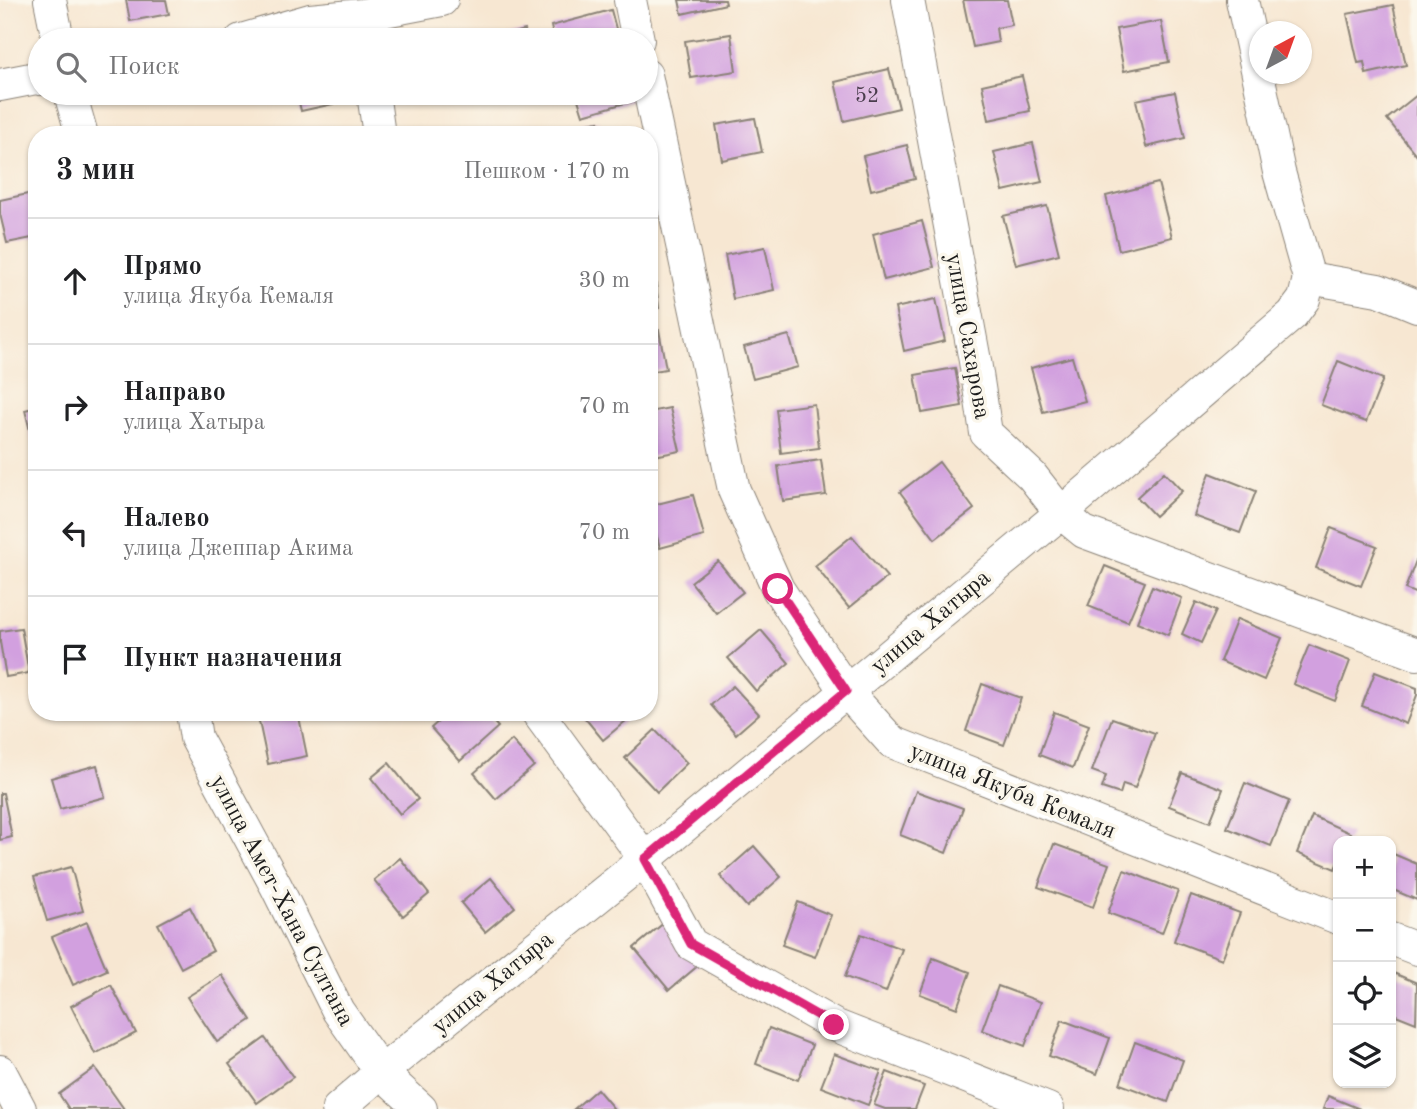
<!DOCTYPE html>
<html lang="ru">
<head>
<meta charset="utf-8">
<style>
  body { margin:0; font-family:"Old Standard TT",serif; background:#f6f6f6; color:#202124 }
  .controls { position:absolute; right:21px; bottom:21px; display:grid; overflow:hidden; border-radius:14px; box-shadow:0 2px 5px #0004 }
  .controls button { width:63px; height:63px; display:grid; place-items:center; padding:0; border:0; border-bottom:2px solid #e0e0e0; background:#fff; color:#202124; font:35px sans-serif }
  .compass { position:absolute; left:1249px; top:21px; width:63px; height:63px; border-radius:50%; background:#fff; box-shadow:0 2px 5px #0004; rotate:41deg }
  .stop { position:absolute; width:21px; height:21px; margin:-16px; border:5px solid #db2777; border-radius:50%; background:#fff }
  .stop.end { background:#db2777; border-color:#fff; box-shadow:0 2px 7px #0008 }
  .list { margin:0; padding:0; list-style:none }
  h2 { display:flex; justify-content:space-between; align-items:center; height:91px; margin:0; padding:0 28px; font-size:30px }
  h2 small { font-size:23px; font-weight:400; color:#757577 }
  .list li { display:grid; grid-template-columns:46px 1fr auto; gap:21px; align-items:center; box-sizing:border-box; height:126px; padding:0 28px; border-top:2px solid #e0e0e0 }
  .list b { display:block; font-size:26px; white-space:nowrap }
  .list p { margin:0; font-size:23px; white-space:nowrap; color:#757577 }
  .list em { font-size:23px; font-style:normal; color:#757577 }
  .icon { flex:none; width:38px; height:38px; fill:none; stroke:currentColor; stroke-width:2; stroke-linecap:round; stroke-linejoin:round }
  .map { position:relative; flex:none; width:1417px; height:1109px; overflow:hidden }
  .search { position:absolute; background:#fff; box-shadow:0 2px 5px #0004; left:28px; top:28px; width:630px; height:77px; display:flex; align-items:center; gap:18px; box-sizing:border-box; padding:0 24px; border-radius:38px; color:#757577; font-size:26px }
  .panel { position:absolute; background:#fff; box-shadow:0 2px 5px #0004; left:28px; top:126px; width:630px; height:595px; border-radius:28px }
  .map>svg:first-child { display:block }
  .building { fill:#d2a0df }
  .lines { fill:none; stroke-linecap:round; stroke-linejoin:round }
  .minor-casing { stroke:#8a8277; stroke-width:34 }
  .minor { stroke:#fff; stroke-width:32 }
  .route { stroke:#db2777; stroke-width:9 }
  .labels { text-anchor:middle; stroke-width:7; stroke-linejoin:round; paint-order:stroke }
  .number-label { font-size:21px; fill:#4a3d4d }
  .street-label { font-size:24px; fill:#1c1c1c; stroke:#fbf7ec }
</style>
</head>
<body>
<div class="map">
<svg width="1417" height="1109" viewBox="0 0 1417 1109">
  <rect width="100%" height="100%" fill="#fbf7ec"/>
  <filter id="ink" filterUnits="userSpaceOnUse"><feTurbulence type="fractalNoise" baseFrequency=".0143" numOctaves="2"/><feDisplacementMap in="SourceGraphic" scale="14" xChannelSelector="R" yChannelSelector="G"/><feConvolveMatrix kernelMatrix="1 2 1 2 8 2 1 2 1" color-interpolation-filters="sRGB"/></filter>
  <filter id="wash" filterUnits="userSpaceOnUse"><feTurbulence type="fractalNoise" baseFrequency=".00686" numOctaves="4" result="noise"/><feDisplacementMap in="SourceGraphic" scale="28" xChannelSelector="R" yChannelSelector="G"/><feGaussianBlur stdDeviation="1.57" result="paint"/><feColorMatrix in="noise" values="0 0 0 0 0 0 0 0 0 0 0 0 0 0 0 0 0 1.4 0 .05"/><feComposite in="paint" operator="in"/></filter>
  <g filter="url(#wash)">
    <rect width="100%" height="100%" fill="#f7e7d2"/>
    <g id="blocks">
      <g class="building">
        <polygon points="126,0 166,0 169,14 130,21"/>
        <polygon points="679,0 725,0 726,4 682,14"/>
        <polygon points="963,0 1007,0 1012,25 996,28 998,42 973,47"/>
        <polygon points="1393,5 1406,65 1366,74 1364,62 1358,63 1347,14"/>
        <polygon points="611,10 619,40 554,40 551,26"/>
        <polygon points="1161,21 1169,62 1124,71 1116,29"/>
        <polygon points="525,30 527,40 494,40 494,38"/>
        <polygon points="731,34 736,71 691,78 685,41"/>
        <polygon points="889,69 899,108 844,121 835,82"/>
        <polygon points="1022,76 1030,111 989,120 982,85"/>
        <polygon points="1175,92 1185,138 1146,147 1136,100"/>
        <polygon points="297,93 340,93 342,102 301,111"/>
        <polygon points="576,93 629,93 632,101 583,115"/>
        <polygon points="1417,95 1417,156 1387,119"/>
        <polygon points="755,118 762,152 722,160 716,125"/>
        <polygon points="599,121 602,135 584,135 582,124"/>
        <polygon points="1033,143 1042,182 1003,191 994,152"/>
        <polygon points="907,145 915,179 871,190 863,156"/>
        <polygon points="1158,183 1172,237 1119,250 1106,196"/>
        <polygon points="37,192 37,237 7,243 0,214 0,200"/>
        <polygon points="1047,206 1059,254 1016,265 1003,216"/>
        <polygon points="922,221 934,267 884,280 873,234"/>
        <polygon points="765,247 774,290 733,299 725,255"/>
        <polygon points="653,261 659,308 649,309 649,262"/>
        <polygon points="936,299 945,341 904,351 895,308"/>
        <polygon points="659,330 666,369 649,372 649,331"/>
        <polygon points="789,335 798,367 753,379 744,347"/>
        <polygon points="1072,357 1085,401 1043,412 1031,368"/>
        <polygon points="1338,361 1383,379 1366,422 1321,405"/>
        <polygon points="955,368 962,406 922,413 915,375"/>
        <polygon points="814,404 819,448 781,453 776,409"/>
        <polygon points="37,407 37,456 36,456 25,410"/>
        <polygon points="670,408 680,451 649,457 649,412"/>
        <polygon points="821,460 826,495 783,501 778,466"/>
        <polygon points="939,462 974,509 935,539 900,492"/>
        <polygon points="1164,472 1182,491 1155,516 1137,497"/>
        <polygon points="1210,473 1256,491 1240,533 1194,516"/>
        <polygon points="693,495 704,536 660,548 649,506"/>
        <polygon points="1331,528 1377,546 1361,586 1316,568"/>
        <polygon points="852,536 887,577 849,608 815,566"/>
        <polygon points="1417,558 1417,594 1405,589"/>
        <polygon points="718,561 743,592 716,613 691,582"/>
        <polygon points="1105,566 1145,582 1128,622 1088,606"/>
        <polygon points="1152,586 1182,598 1168,635 1137,622"/>
        <polygon points="1196,602 1216,611 1201,643 1182,634"/>
        <polygon points="1237,619 1282,638 1264,680 1220,661"/>
        <polygon points="21,628 29,673 6,677 0,642 0,631"/>
        <polygon points="761,630 789,663 756,691 728,658"/>
        <polygon points="1309,645 1350,661 1335,701 1293,684"/>
        <polygon points="1375,672 1417,688 1417,695 1406,724 1362,706"/>
        <polygon points="982,684 1021,698 1004,745 966,731"/>
        <polygon points="733,686 759,714 736,734 711,705"/>
        <polygon points="257,712 298,712 307,756 268,764"/>
        <polygon points="449,712 485,712 498,727 460,761 431,728"/>
        <polygon points="580,712 630,712 633,715 603,740"/>
        <polygon points="1054,712 1089,725 1073,768 1039,755"/>
        <polygon points="1112,718 1155,733 1135,788 1123,784 1120,794 1102,788 1106,776 1092,771"/>
        <polygon points="655,730 687,763 657,792 625,758"/>
        <polygon points="512,740 534,766 496,799 474,773"/>
        <polygon points="389,763 418,799 400,814 371,778"/>
        <polygon points="97,765 105,797 60,809 51,778"/>
        <polygon points="1182,773 1223,789 1210,822 1169,806"/>
        <polygon points="1245,783 1289,801 1271,846 1227,828"/>
        <polygon points="916,791 963,808 946,853 900,835"/>
        <polygon points="0,793 3,793 12,837 0,840"/>
        <polygon points="1312,816 1350,833 1347,841 1338,841 1338,862 1335,869 1297,853"/>
        <polygon points="1054,844 1109,864 1093,907 1038,887"/>
        <polygon points="754,846 781,877 747,907 720,876"/>
        <polygon points="1391,853 1417,864 1417,900 1391,889"/>
        <polygon points="400,858 429,894 403,916 374,880"/>
        <polygon points="71,867 83,911 47,921 34,877"/>
        <polygon points="1124,870 1178,891 1162,933 1108,913"/>
        <polygon points="491,878 515,907 485,932 461,903"/>
        <polygon points="1191,895 1240,913 1222,959 1174,941"/>
        <polygon points="798,902 831,915 815,957 782,945"/>
        <polygon points="190,907 213,951 181,968 158,924"/>
        <polygon points="87,922 107,970 73,985 52,937"/>
        <polygon points="665,922 700,964 669,990 634,948"/>
        <polygon points="861,934 902,949 886,992 845,977"/>
        <polygon points="933,958 970,972 957,1008 920,994"/>
        <polygon points="1391,972 1417,983 1416,1023 1391,1013"/>
        <polygon points="222,975 251,1020 217,1042 187,997"/>
        <polygon points="111,985 136,1033 95,1054 71,1006"/>
        <polygon points="998,986 1041,1002 1025,1046 982,1030"/>
        <polygon points="1062,1020 1110,1038 1097,1074 1049,1056"/>
        <polygon points="769,1028 812,1045 798,1080 756,1064"/>
        <polygon points="265,1038 293,1077 257,1103 229,1064"/>
        <polygon points="1135,1042 1183,1060 1168,1102 1120,1084"/>
        <polygon points="834,1054 881,1071 868,1105 821,1087"/>
        <polygon points="95,1068 124,1109 69,1109 59,1094"/>
        <polygon points="887,1072 924,1086 915,1109 885,1109 874,1105"/>
        <polygon points="597,1089 614,1109 574,1109"/>
        <polygon points="1328,1096 1360,1109 1323,1109"/>
      </g>
    </g>
  </g>
  <g filter="url(#ink)">
    <use href="#blocks" fill-opacity="0" stroke="#8a8277" stroke-width="2"/>
    <g class="lines">
      <defs>
        <g id="minor">
          <polyline points="50,0 58,40"/>
          <polyline points="630,0 638,40"/>
          <polyline points="908,0 975,361 986,433 1032,476 1061,513 1084,532 1417,654"/>
          <polyline points="1242,0 1279,172 1309,278 1378,290 1417,306"/>
          <polyline points="241,40 310,20 363,15 442,0"/>
          <polyline points="646,75 734,490 778,589 846,691 892,742 1338,918"/>
          <polyline points="0,85 36,78 40,79"/>
          <polyline points="70,93 82,135"/>
          <polyline points="373,93 379,135"/>
          <polyline points="192,712 196,738 276,886 338,1011 381,1072 421,1109"/>
          <polyline points="537,712 645,859 691,944 834,1025 1048,1109"/>
          <polyline points="1391,939 1417,949"/>
          <polyline points="0,1071 20,1109"/>
          <polyline points="338,1109 381,1072 645,859 1061,513 1292,315 1304,299 1309,278"/>
        </g>
      </defs>
      <use href="#minor" class="minor-casing"/>
      <use href="#minor" class="minor"/>
    </g>
  </g>
  <g class="lines" filter="url(#ink)">
    <polyline class="route" points="778,589 846,691 645,859 691,944 834,1025"/>
  </g>
  <g class="labels">
    <g class="number-label">
      <text x="867" y="102">52</text>
    </g>
    <g class="street-label">
      <text transform="translate(969 336) rotate(80)" y="8">улица Сахарова</text>
      <text transform="translate(930 621) rotate(-40)" y="8">улица Хатыра</text>
      <text transform="translate(1013 790) rotate(22)" y="8">улица Якуба Кемаля</text>
      <text transform="translate(283 900) rotate(62)" y="8">улица Амет-Хана Султана</text>
      <text transform="translate(492 982) rotate(-39)" y="8">улица Хатыра</text>
    </g>
  </g>
</svg>
<div class="controls">
<button>+</button>
<button>−</button>
<button><svg class="icon" aria-label="locate" viewBox="0 0 24 24"><circle cx="12" cy="12" r="6"/><path d="M12 2v4M12 18v4M2 12h4M18 12h4"/></svg></button>
<button><svg class="icon" aria-label="layers" viewBox="0 0 24 24"><path d="M12 4l9 5-9 5-9-5zM3 14l9 5 9-5"/></svg></button>
</div>
<svg class="compass" viewBox="-18 -18 36 36"><path d="M0-13l5 13h-10z" fill="#e53935"/><path d="M0 13l5-13h-10z" fill="#757577"/></svg>
<div class="stop" style="left:778px;top:589px"></div>
<div class="stop end" style="left:834px;top:1025px"></div>
<div class="search"><svg class="icon" aria-label="search" viewBox="0 0 24 24"><circle cx="10" cy="10" r="6"/><path d="M15 15l6 6"/></svg>Поиск</div>
<section class="panel">
<h2>3 мин<small>Пешком · 170 m</small></h2>
<ul class="list">
<li><svg class="icon" aria-label="ahead" viewBox="0 0 24 24"><path d="M12 20V5M6 11l6-6 6 6"/></svg><div><b>Прямо</b><p>улица Якуба Кемаля</p></div><em>30 m</em></li>
<li><svg class="icon" aria-label="right" viewBox="0 0 24 24"><path d="M7 20v-9h11M14 6l5 5-5 5"/></svg><div><b>Направо</b><p>улица Хатыра</p></div><em>70 m</em></li>
<li><svg class="icon" aria-label="left" viewBox="0 0 24 24"><path d="M17 20v-9H6M10 6l-5 5 5 5"/></svg><div><b>Налево</b><p>улица Джеппар Акима</p></div><em>70 m</em></li>
<li><svg class="icon" aria-label="arrive" viewBox="0 0 24 24"><path d="M6 21V4h12l-3 4 3 4H6"/></svg><div><b>Пункт назначения</b></div></li>
</ul>
</section>
</div>
</body>
</html>
